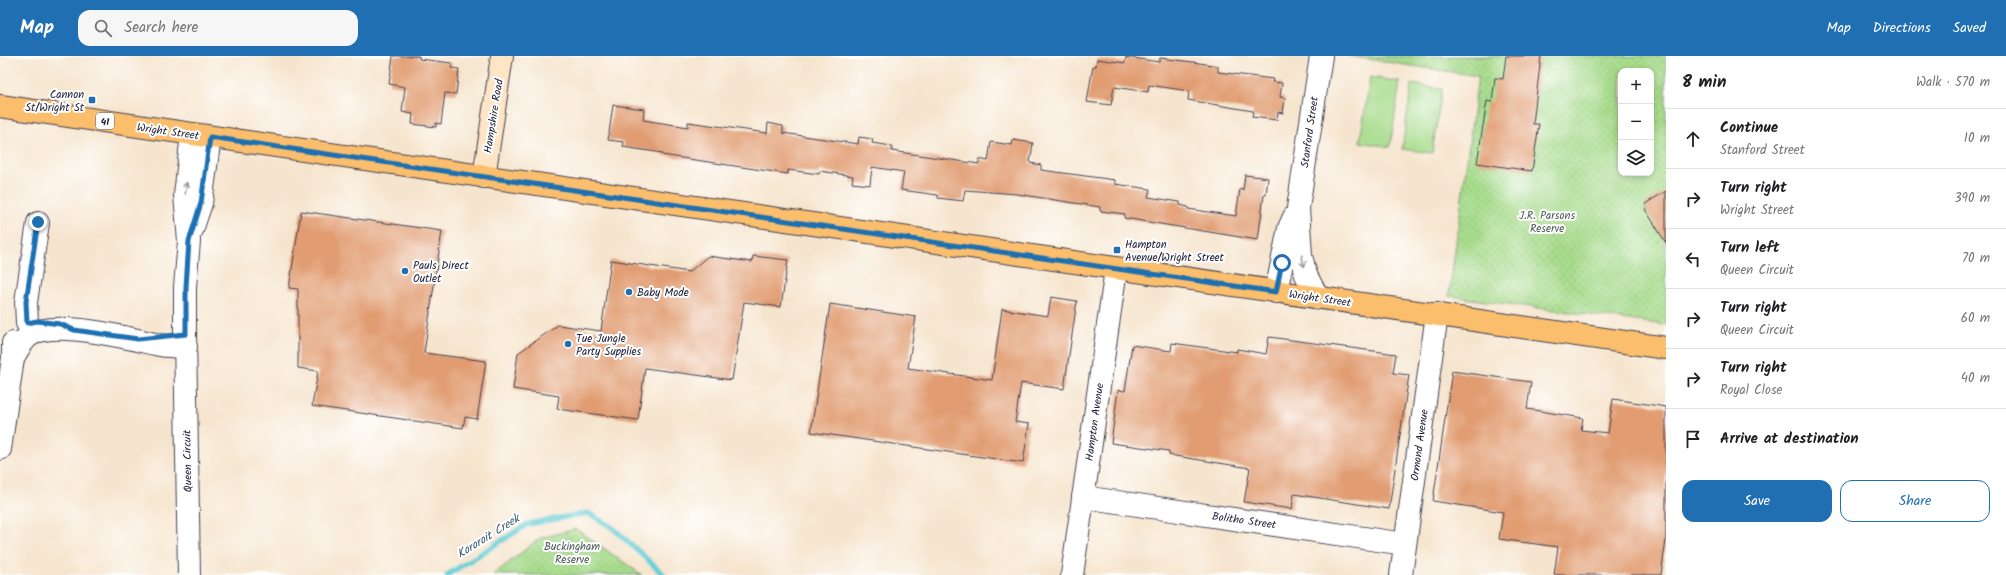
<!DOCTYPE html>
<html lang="en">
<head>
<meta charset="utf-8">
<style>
  body { margin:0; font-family:Kalam,sans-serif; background:#f6f6f6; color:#202124 }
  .controls { position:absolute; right:12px; top:12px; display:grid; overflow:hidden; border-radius:8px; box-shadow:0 2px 6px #0003 }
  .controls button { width:36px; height:36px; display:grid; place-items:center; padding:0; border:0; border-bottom:1px solid #e0e0e0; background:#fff; color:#202124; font:20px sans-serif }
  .stop { position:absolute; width:12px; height:12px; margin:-9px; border:3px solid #1f6fb2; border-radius:50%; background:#fff }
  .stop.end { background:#1f6fb2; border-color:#fff; box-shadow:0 1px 4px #0008 }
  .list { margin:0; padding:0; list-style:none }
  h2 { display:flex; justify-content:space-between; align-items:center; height:52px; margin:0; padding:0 16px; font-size:17px }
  h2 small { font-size:13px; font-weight:400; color:#757577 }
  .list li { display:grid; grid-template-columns:26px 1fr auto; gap:12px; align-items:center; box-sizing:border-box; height:60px; padding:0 16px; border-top:1px solid #e0e0e0 }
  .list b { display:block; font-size:15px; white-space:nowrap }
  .list p { margin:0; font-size:13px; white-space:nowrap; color:#757577 }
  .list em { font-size:13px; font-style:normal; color:#757577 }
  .actions { display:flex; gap:8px; padding:12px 16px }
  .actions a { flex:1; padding:9px 0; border:1px solid #1f6fb2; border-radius:12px; text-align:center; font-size:14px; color:#1f6fb2 }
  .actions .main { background:#1f6fb2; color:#fff }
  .icon { flex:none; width:22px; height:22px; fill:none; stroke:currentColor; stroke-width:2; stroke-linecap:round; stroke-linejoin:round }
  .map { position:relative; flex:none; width:1666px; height:519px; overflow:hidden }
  header { display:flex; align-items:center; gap:24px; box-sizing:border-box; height:56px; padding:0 20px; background:#1f6fb2; color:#fff }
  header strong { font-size:19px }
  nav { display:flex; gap:22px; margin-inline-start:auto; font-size:14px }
  .search { width:280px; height:36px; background:#f6f6f6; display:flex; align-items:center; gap:10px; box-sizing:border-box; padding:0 14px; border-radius:12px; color:#757577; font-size:15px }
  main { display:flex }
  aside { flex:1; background:#fff }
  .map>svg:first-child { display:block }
  .green { fill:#a7dc8c; stroke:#647f64 }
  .park { fill:url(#park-dots); stroke:#647f64; fill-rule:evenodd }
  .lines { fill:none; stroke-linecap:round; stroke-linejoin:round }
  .stream { stroke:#5dcad2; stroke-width:5.5 }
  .building { fill:#e19c71 }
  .street-casing { stroke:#423f51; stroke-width:24 }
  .secondary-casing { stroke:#423f51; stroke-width:24 }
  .primary-casing { stroke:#423f51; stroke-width:24 }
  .street { stroke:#fff; stroke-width:22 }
  .secondary { stroke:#fde5c5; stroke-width:22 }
  .primary { stroke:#fabe6d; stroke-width:22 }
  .oneway { stroke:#9c9ca7 }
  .route { stroke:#1f6fb2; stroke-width:5 }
  .poi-dot { fill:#1f6fb2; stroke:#fff; stroke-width:1.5 }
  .labels { text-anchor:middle; stroke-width:4; stroke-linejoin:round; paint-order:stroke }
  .shield { fill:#fff; stroke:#646476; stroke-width:1 }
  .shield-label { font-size:10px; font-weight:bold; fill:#22223b }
  .poi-label { font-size:11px; fill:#22223b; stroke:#fff; text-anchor:start }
  .street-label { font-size:11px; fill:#22223b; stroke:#fff }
  .park-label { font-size:11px; fill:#4a5a53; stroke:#fff }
  .water-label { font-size:12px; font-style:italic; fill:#375d70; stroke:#fff }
</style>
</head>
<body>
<header>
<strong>Map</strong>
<div class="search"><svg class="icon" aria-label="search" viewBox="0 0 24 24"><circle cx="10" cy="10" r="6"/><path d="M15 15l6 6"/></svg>Search here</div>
<nav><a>Map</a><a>Directions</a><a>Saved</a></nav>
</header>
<main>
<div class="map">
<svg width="1666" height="519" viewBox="0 0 1666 519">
  <defs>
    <pattern id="park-dots" width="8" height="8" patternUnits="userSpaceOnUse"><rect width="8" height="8" fill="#a7dc8c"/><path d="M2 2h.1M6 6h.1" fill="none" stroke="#8fbc7a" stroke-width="1.8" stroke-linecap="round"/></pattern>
  </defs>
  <rect width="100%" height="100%" fill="#fff"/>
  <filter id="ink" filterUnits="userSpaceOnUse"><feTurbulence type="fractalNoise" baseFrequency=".025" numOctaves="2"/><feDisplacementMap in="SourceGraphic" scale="8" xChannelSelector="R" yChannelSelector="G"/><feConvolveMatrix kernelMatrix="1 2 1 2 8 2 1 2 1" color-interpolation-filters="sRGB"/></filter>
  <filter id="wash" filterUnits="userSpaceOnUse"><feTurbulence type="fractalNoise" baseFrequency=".012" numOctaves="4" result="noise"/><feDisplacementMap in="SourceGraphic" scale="16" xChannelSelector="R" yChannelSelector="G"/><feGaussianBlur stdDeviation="0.9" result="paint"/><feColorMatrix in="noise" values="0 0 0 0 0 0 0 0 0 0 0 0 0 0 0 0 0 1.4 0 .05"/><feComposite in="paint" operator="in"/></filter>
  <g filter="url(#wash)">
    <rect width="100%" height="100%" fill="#f6e5ce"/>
    <g class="green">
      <polygon points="1370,21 1400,26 1390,91 1360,86"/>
      <polygon points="1412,28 1442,33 1432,97 1402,93"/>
    </g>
    <g class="park">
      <path d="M1347 0H1666V269L1449 240 1478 20ZM1621 15H1651V117H1621Z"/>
      <polygon points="576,473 642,519 493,519 540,482"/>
    </g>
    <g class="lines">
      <polyline class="stream" points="447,519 528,468 588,457 613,472 664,519"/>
    </g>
    <g id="blocks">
      <g class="building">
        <polygon points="393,0 419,0 419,3 452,7 451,12 459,13 456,38 445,37 441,68 436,67 436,71 412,68 413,58 402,56 405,31 389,28"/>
        <polygon points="1506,0 1541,0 1533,68 1539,68 1532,115 1477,107 1487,45 1492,46 1495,22 1503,23"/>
        <polygon points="1126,1 1159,6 1160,2 1193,6 1218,10 1218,16 1273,23 1272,26 1282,27 1280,41 1285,42 1283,57 1278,56 1277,64 1252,61 1253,55 1188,44 1189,35 1149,29 1148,36 1114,31 1111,49 1087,46 1093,10 1096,10 1097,3 1125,7"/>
        <polygon points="613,49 644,53 643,64 688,71 688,66 767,77 768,67 783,70 783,77 858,88 859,81 873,83 872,87 892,90 892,95 979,108 979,103 988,105 991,86 1012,89 1013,84 1033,87 1030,107 1041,109 1041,114 1115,124 1115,128 1150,133 1148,141 1180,146 1180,149 1188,151 1188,153 1236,160 1240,133 1243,134 1245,119 1268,122 1266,139 1264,139 1258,184 1124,162 1125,158 1100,155 1100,151 1017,138 965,134 963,145 938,142 938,139 901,134 904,116 872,111 870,129 852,127 853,120 820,115 819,118 788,114 788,118 662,99 663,97 623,91 624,86 608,84"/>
        <polygon points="1666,135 1666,187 1645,153 1647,152 1645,148"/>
        <polygon points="301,155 442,175 424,297 486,305 477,363 465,361 463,372 312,350 318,315 298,312 298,233 289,232"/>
        <polygon points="708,200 752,206 753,200 788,204 781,251 744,246 732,324 645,312 638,364 557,353 559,340 513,333 518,297 558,269 601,275 611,204 689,216"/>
        <polygon points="1051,241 1077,245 1064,333 1021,327 1015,366 1029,368 1023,407 811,376 830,248 916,261 908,312 992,324 1002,253 1048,260"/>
        <polygon points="1269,281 1396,298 1393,317 1409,319 1389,453 1294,438 1292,453 1244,446 1250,412 1169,399 1169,395 1111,387 1118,334 1125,335 1132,289 1171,295 1172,287 1237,296 1237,293 1266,298"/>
        <polygon points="1452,315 1531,326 1527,353 1583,362 1581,374 1608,377 1613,343 1666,351 1666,484 1661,519 1554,519 1558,491 1499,483 1503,456 1433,445"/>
      </g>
    </g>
  </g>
  <g filter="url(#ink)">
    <use href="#blocks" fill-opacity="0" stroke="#423f51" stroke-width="1"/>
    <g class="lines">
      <defs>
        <g id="street">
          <polyline points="192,174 201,147 210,81"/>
          <polyline points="1276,236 1289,172 1294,161"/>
          <polyline points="1318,242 1306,219 1301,200 1298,152 1321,0"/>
          <polyline points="32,278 27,267 26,246 38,167"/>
          <path d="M13 302C18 293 23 283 32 278 56 264 128 282 155 288 165 291 176 290 186 291"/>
          <polyline points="0,393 13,302 13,287"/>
          <polyline points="1083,441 1405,488"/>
          <polyline points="189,519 185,278 185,231 189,185 185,139 192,78"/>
          <polyline points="1072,519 1116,213"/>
          <polyline points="1401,519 1437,258"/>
        </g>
        <polyline id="secondary" points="484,121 502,0"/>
        <polyline id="primary" points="0,50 1666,292"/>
      </defs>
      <use href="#street" class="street-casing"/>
      <use href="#secondary" class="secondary-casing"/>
      <use href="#primary" class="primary-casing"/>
      <use href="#street" class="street"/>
      <use href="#secondary" class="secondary"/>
      <use href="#primary" class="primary"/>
    </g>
    <defs><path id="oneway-shaft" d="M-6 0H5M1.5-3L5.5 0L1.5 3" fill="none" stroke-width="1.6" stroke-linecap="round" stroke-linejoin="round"/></defs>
    <g class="oneway">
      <use href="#oneway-shaft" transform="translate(186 132) rotate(-83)"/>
      <use href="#oneway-shaft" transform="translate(1303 205) rotate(77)"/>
    </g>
  </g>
  <g class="lines" filter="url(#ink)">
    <polyline class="route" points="38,166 26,246 27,267 37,265 60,268 74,274 138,283 186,278 186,231 189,185 201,147 210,81 1276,236 1282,207"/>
  </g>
  <g class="poi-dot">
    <rect x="88" y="40" width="8" height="8" rx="2"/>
    <rect x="1113" y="190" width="8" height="8" rx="2"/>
    <circle cx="405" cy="215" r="4"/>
    <circle cx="629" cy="236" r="4"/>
    <circle cx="568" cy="288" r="4"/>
  </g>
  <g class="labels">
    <rect class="shield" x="96" y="57" width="18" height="16" rx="3"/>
    <g class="shield-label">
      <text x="105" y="69">41</text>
    </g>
    <g class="poi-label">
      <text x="84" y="42" text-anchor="end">Cannon<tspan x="84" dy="13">St/Wright St</tspan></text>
      <text x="1125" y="192">Hampton<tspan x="1125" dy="13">Avenue/Wright Street</tspan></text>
      <text x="413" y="213">Pauls Direct<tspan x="413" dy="13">Outlet</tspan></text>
      <text x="637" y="240">Baby Mode</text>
      <text x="576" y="286">Tue Jungle<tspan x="576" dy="13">Party Supplies</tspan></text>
    </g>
    <g class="street-label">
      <text transform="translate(493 60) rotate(-81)" y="4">Hampshire Road</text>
      <text transform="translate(168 75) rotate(8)" y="4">Wright Street</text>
      <text transform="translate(1309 76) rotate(-82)" y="4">Stanford Street</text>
      <text transform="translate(1320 242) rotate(8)" y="4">Wright Street</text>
      <text transform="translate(1094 366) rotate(-82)" y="4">Hampton Avenue</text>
      <text transform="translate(1419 389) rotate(-82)" y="4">Ormond Avenue</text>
      <text transform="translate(187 405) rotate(-91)" y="4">Queen Circuit</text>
      <text transform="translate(1244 464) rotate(8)" y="4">Bolitho Street</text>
    </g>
    <g class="park-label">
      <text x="1547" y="163">J.R. Parsons<tspan x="1547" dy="13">Reserve</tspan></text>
      <text x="572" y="494">Buckingham<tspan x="572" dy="13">Reserve</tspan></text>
    </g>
    <g class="water-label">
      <text transform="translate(488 480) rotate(-32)" y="4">Kororoit Creek</text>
    </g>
  </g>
</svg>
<div class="controls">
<button>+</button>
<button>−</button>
<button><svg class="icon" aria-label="layers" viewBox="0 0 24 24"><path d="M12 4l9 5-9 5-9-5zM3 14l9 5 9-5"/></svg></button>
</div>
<div class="stop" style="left:1282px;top:207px"></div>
<div class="stop end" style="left:38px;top:166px"></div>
</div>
<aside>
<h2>8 min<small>Walk · 570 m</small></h2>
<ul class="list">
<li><svg class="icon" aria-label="ahead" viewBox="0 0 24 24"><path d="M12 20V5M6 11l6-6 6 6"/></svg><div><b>Continue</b><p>Stanford Street</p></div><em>10 m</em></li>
<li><svg class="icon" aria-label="right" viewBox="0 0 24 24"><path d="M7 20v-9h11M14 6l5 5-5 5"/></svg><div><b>Turn right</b><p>Wright Street</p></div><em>390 m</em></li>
<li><svg class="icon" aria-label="left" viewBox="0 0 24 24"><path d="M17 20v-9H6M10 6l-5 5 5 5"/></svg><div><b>Turn left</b><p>Queen Circuit</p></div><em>70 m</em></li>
<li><svg class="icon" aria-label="right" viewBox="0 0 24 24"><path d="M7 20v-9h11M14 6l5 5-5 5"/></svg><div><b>Turn right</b><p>Queen Circuit</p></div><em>60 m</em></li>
<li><svg class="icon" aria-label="right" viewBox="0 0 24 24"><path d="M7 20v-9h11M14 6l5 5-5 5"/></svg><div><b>Turn right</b><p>Royal Close</p></div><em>40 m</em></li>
<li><svg class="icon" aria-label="arrive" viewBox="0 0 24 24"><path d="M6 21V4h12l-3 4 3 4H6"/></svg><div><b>Arrive at destination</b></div></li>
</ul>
<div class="actions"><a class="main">Save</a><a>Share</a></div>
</aside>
</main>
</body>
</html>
